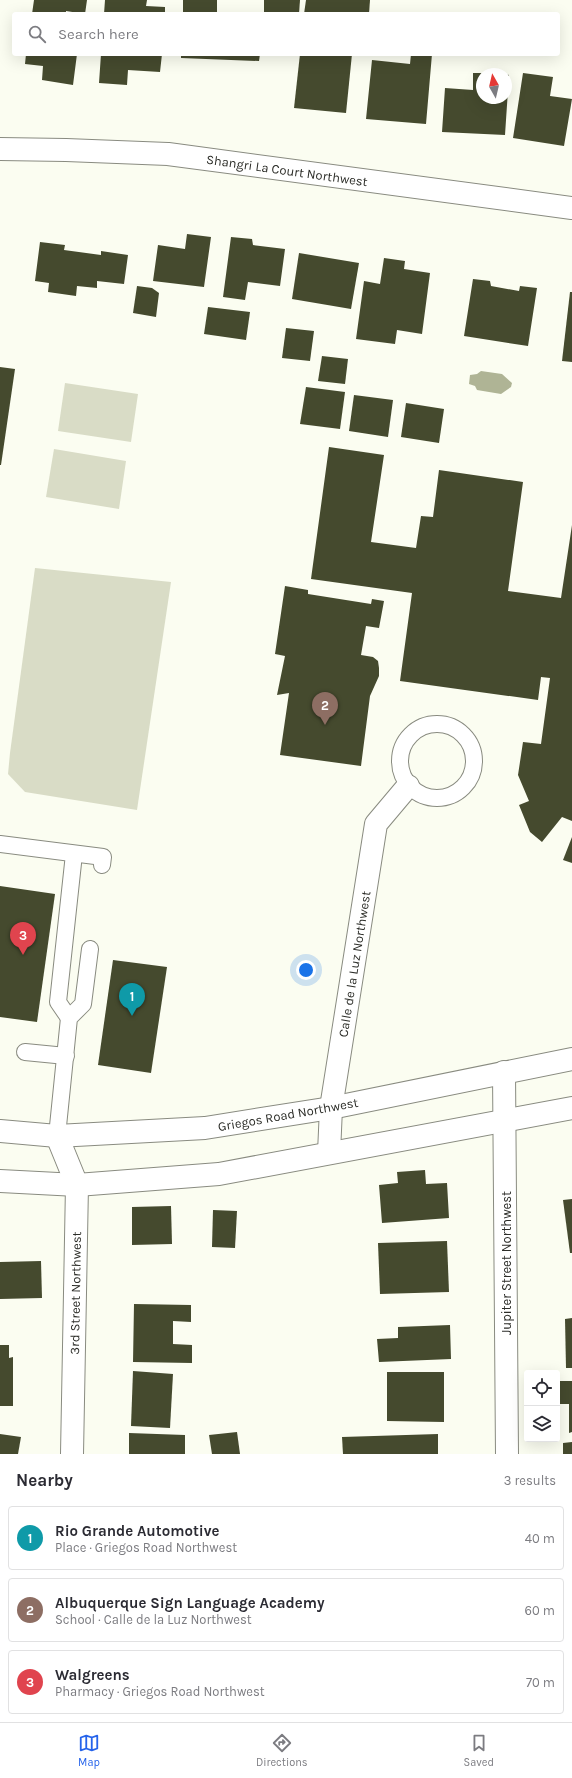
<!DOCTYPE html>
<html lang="en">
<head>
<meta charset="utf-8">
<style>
  body { margin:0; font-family:Karla,sans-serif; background:#f2f2f3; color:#2b2b33 }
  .controls { position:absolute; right:12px; bottom:12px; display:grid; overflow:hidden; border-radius:4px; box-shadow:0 4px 16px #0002 }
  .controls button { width:36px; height:36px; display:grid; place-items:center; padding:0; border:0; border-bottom:1px solid #e1e1e2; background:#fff; color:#2b2b33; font:20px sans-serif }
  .compass { position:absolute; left:476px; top:68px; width:36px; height:36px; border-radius:50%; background:#fff; box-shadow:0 4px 16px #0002; rotate:352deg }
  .you { position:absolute; left:306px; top:970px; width:14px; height:14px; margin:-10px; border:3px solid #fff; border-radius:50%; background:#1a73e8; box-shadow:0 0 0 6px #1a73e833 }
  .badge { display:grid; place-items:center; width:26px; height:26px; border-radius:50%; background:#2563eb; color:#fff; font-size:13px; font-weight:700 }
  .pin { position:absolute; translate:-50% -33px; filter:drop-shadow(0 1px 2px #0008) }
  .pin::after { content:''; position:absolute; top:21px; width:14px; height:12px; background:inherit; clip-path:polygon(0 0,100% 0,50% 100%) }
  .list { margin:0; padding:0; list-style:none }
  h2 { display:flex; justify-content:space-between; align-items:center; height:52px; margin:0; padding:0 16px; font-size:17px }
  h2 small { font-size:13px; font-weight:400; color:#7c7c81 }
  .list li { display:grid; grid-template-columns:26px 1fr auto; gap:12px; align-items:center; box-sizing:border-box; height:64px; margin:0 8px 8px; padding:0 8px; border:1px solid #e1e1e2; border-radius:4px }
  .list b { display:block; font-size:15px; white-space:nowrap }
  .list p { margin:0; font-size:13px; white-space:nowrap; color:#7c7c81 }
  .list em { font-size:13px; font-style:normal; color:#7c7c81 }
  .icon { flex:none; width:22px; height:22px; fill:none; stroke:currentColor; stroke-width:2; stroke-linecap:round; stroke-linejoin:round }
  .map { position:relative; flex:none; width:572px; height:1454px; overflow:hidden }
  .search { position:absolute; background:#fff; box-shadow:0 4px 16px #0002; left:12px; right:12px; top:12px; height:44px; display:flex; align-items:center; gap:10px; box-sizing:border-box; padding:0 14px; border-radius:4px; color:#7c7c81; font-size:15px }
  .sheet { height:268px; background:#fff }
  nav { display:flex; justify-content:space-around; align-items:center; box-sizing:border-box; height:56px; border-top:1px solid #e1e1e2; background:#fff; font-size:11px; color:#7c7c81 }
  nav a { display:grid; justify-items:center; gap:2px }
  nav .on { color:#2563eb }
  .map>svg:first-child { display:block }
  .green { fill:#d9dcc6 }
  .water { fill:#afb495 }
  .building { fill:#454a2e }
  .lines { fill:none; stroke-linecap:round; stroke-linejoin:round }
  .lane-casing { stroke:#898b80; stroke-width:18 }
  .street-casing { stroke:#898b80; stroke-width:24 }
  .secondary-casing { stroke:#898b80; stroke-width:24 }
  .lane { stroke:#fff; stroke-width:16 }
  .street { stroke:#fff; stroke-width:22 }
  .secondary { stroke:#fff; stroke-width:22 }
  .labels { text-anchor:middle; stroke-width:4; stroke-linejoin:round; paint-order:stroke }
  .street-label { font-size:13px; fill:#2c2d28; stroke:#fff }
</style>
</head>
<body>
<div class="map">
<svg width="572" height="1454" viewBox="0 0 572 1454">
  <rect width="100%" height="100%" fill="#fbfdf1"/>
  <g class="green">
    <polygon points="65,383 138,394 131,442 58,431"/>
    <polygon points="54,449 126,461 119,509 46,497"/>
    <polygon points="35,568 171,582 137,810 25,792 8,774 10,753"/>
  </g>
  <polygon class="water" points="481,371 502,374 512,383 511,387 501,394 477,390 475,386 469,384 470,375 477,374"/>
  <g class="building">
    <polygon points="34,0 87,0 85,14 66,11 66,14 32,14"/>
    <polygon points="105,0 147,0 146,6 165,7 165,14 104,14"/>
    <rect x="183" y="0" width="34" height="14"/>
    <polygon points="264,0 300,0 299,14 264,14"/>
    <polygon points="306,0 370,0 369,14 304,14"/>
    <polygon points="26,54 77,54 73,85 42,80 43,66 25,64"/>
    <polygon points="101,54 162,54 160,72 128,70 127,85 99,83"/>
    <polygon points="181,54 260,54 259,61 181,58"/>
    <polygon points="300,54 352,54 346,113 294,108"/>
    <polygon points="411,54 432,54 426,124 366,119 372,60 410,64"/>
    <polygon points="473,73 482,73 482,98 506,98 506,74 509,75 505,135 442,132 445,88 473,90"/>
    <polygon points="523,73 553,77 550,96 572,99 564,146 513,138"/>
    <polygon points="187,234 211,237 204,287 153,281 158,245 185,249"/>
    <polygon points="231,237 252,239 253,245 285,249 280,286 248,282 245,300 223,297"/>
    <polygon points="40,242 65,245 64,250 101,255 101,251 128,255 124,284 97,281 97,288 77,286 76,296 48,292 49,283 35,281"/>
    <polygon points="299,253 359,263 351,309 292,299"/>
    <polygon points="384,258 405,261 404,269 430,273 422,334 397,330 395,344 356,339 364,281 380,284"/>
    <polygon points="473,279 490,281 491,286 519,291 520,286 537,288 528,346 464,336"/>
    <polygon points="137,286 152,288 159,293 156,317 133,313"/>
    <polygon points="570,292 572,292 572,362 562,361"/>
    <polygon points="208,307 250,312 246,340 204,334"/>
    <polygon points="286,328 314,331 310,361 282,358"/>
    <polygon points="322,356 348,359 345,384 318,381"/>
    <polygon points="0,367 15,369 1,465 0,465"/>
    <polygon points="306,387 345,392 340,429 300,424"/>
    <polygon points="354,395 393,400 388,437 349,431"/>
    <polygon points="406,403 444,409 439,443 401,437"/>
    <polygon points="329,447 384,455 371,542 416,548 421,516 433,517 439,470 523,482 508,591 561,598 572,525 572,821 562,817 542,842 530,832 519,805 529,801 518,775 523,742 541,744 550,678 541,677 538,700 400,681 412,593 311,579"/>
    <polygon points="285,586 308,590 308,594 371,604 372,599 384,601 379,628 366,626 361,655 373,657 378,661 379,668 379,676 370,696 361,766 280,755 289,693 277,695 285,656 275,654"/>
    <polygon points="572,837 572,863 563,860"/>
    <polygon points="0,886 55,894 37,1022 0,1017"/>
    <polygon points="113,960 167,967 151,1073 98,1065"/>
    <polygon points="425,1170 426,1184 447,1183 449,1218 382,1223 379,1185 398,1183 397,1172"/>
    <polygon points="572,1199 572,1253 570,1253 563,1200"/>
    <polygon points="171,1206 172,1244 132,1245 132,1207"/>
    <polygon points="213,1210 237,1211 235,1248 212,1247"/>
    <polygon points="447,1241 449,1292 380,1294 378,1243"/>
    <polygon points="41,1261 42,1298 0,1299 0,1262"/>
    <polygon points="134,1304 191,1305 191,1322 173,1321 173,1344 192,1345 192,1363 133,1362"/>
    <polygon points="572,1318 572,1368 566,1368 565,1319"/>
    <polygon points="450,1325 451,1359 379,1362 377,1339 398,1338 398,1327"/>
    <polygon points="0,1345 9,1345 9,1358 13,1357 13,1406 0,1406"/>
    <polygon points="133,1371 173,1374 170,1428 131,1426"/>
    <polygon points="387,1372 444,1372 444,1422 387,1421"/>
    <polygon points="557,1381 572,1381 572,1432 569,1433 569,1404 557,1404"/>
    <polygon points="237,1432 240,1454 212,1454 209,1435"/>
    <polygon points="129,1433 185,1435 185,1454 129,1454"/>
    <polygon points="0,1434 21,1437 18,1454 0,1454"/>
    <polygon points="438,1434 438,1454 343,1454 342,1437"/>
    <polygon points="572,1442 572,1454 563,1454 563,1443"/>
  </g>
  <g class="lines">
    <defs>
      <g id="lane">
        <circle cx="437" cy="761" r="37"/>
        <polyline points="0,844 103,857 102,865"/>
        <polyline points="69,1018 58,1002 74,854"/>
        <polyline points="25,1052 66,1056"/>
        <polyline points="57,1136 69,1018 83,1004 90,949"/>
      </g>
      <g id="street">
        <polyline points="0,149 66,150 168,154 572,208"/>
        <polyline points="504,1072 507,1454"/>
        <polyline points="57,1136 77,1185 72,1454"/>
        <polyline points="329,1153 331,1108 376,824 408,786"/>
      </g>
      <g id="secondary">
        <polyline points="0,1131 57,1136 205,1128 331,1108 572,1059"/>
        <polyline points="0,1181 77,1185 219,1174 572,1108"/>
      </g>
    </defs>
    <use href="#lane" class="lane-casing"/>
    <use href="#street" class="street-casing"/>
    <use href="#secondary" class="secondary-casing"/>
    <use href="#lane" class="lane"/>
    <use href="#street" class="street"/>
    <use href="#secondary" class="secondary"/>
  </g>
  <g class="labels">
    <g class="street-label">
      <text transform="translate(287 170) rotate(8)" y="5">Shangri La Court Northwest</text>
      <text transform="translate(354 964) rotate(-81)" y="5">Calle de la Luz Northwest</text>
      <text transform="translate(288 1114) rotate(-10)" y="5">Griegos Road Northwest</text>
      <text transform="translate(506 1263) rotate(-90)" y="5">Jupiter Street Northwest</text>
      <text transform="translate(75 1293) rotate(-89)" y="5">3rd Street Northwest</text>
    </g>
  </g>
</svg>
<div class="controls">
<button><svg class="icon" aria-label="locate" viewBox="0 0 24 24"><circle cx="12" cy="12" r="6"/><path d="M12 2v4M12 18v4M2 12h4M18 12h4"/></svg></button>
<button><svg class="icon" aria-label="layers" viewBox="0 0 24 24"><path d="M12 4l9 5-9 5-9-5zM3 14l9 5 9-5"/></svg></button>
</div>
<svg class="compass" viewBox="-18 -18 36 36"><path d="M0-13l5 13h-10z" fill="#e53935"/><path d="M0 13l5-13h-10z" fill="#7c7c81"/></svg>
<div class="you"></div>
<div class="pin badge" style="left:132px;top:1016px;background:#0f9aa8">1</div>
<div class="pin badge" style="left:325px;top:725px;background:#8d6e63">2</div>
<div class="pin badge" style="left:23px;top:955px;background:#e0444e">3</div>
<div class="search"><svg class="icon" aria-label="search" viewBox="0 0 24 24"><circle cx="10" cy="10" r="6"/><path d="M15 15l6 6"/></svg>Search here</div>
</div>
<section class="sheet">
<h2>Nearby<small>3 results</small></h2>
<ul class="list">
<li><span class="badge" style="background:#0f9aa8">1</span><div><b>Rio Grande Automotive</b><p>Place · Griegos Road Northwest</p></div><em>40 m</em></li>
<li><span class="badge" style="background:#8d6e63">2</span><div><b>Albuquerque Sign Language Academy</b><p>School · Calle de la Luz Northwest</p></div><em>60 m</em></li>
<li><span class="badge" style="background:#e0444e">3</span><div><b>Walgreens</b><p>Pharmacy · Griegos Road Northwest</p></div><em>70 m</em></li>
</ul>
</section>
<nav>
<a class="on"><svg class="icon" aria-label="map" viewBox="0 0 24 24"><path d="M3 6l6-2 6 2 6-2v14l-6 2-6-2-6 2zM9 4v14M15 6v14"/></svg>Map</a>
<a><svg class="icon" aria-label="directions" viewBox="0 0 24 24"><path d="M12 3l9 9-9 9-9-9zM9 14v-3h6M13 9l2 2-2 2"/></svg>Directions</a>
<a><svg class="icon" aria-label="saved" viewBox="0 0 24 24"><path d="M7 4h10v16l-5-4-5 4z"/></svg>Saved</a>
</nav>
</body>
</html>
